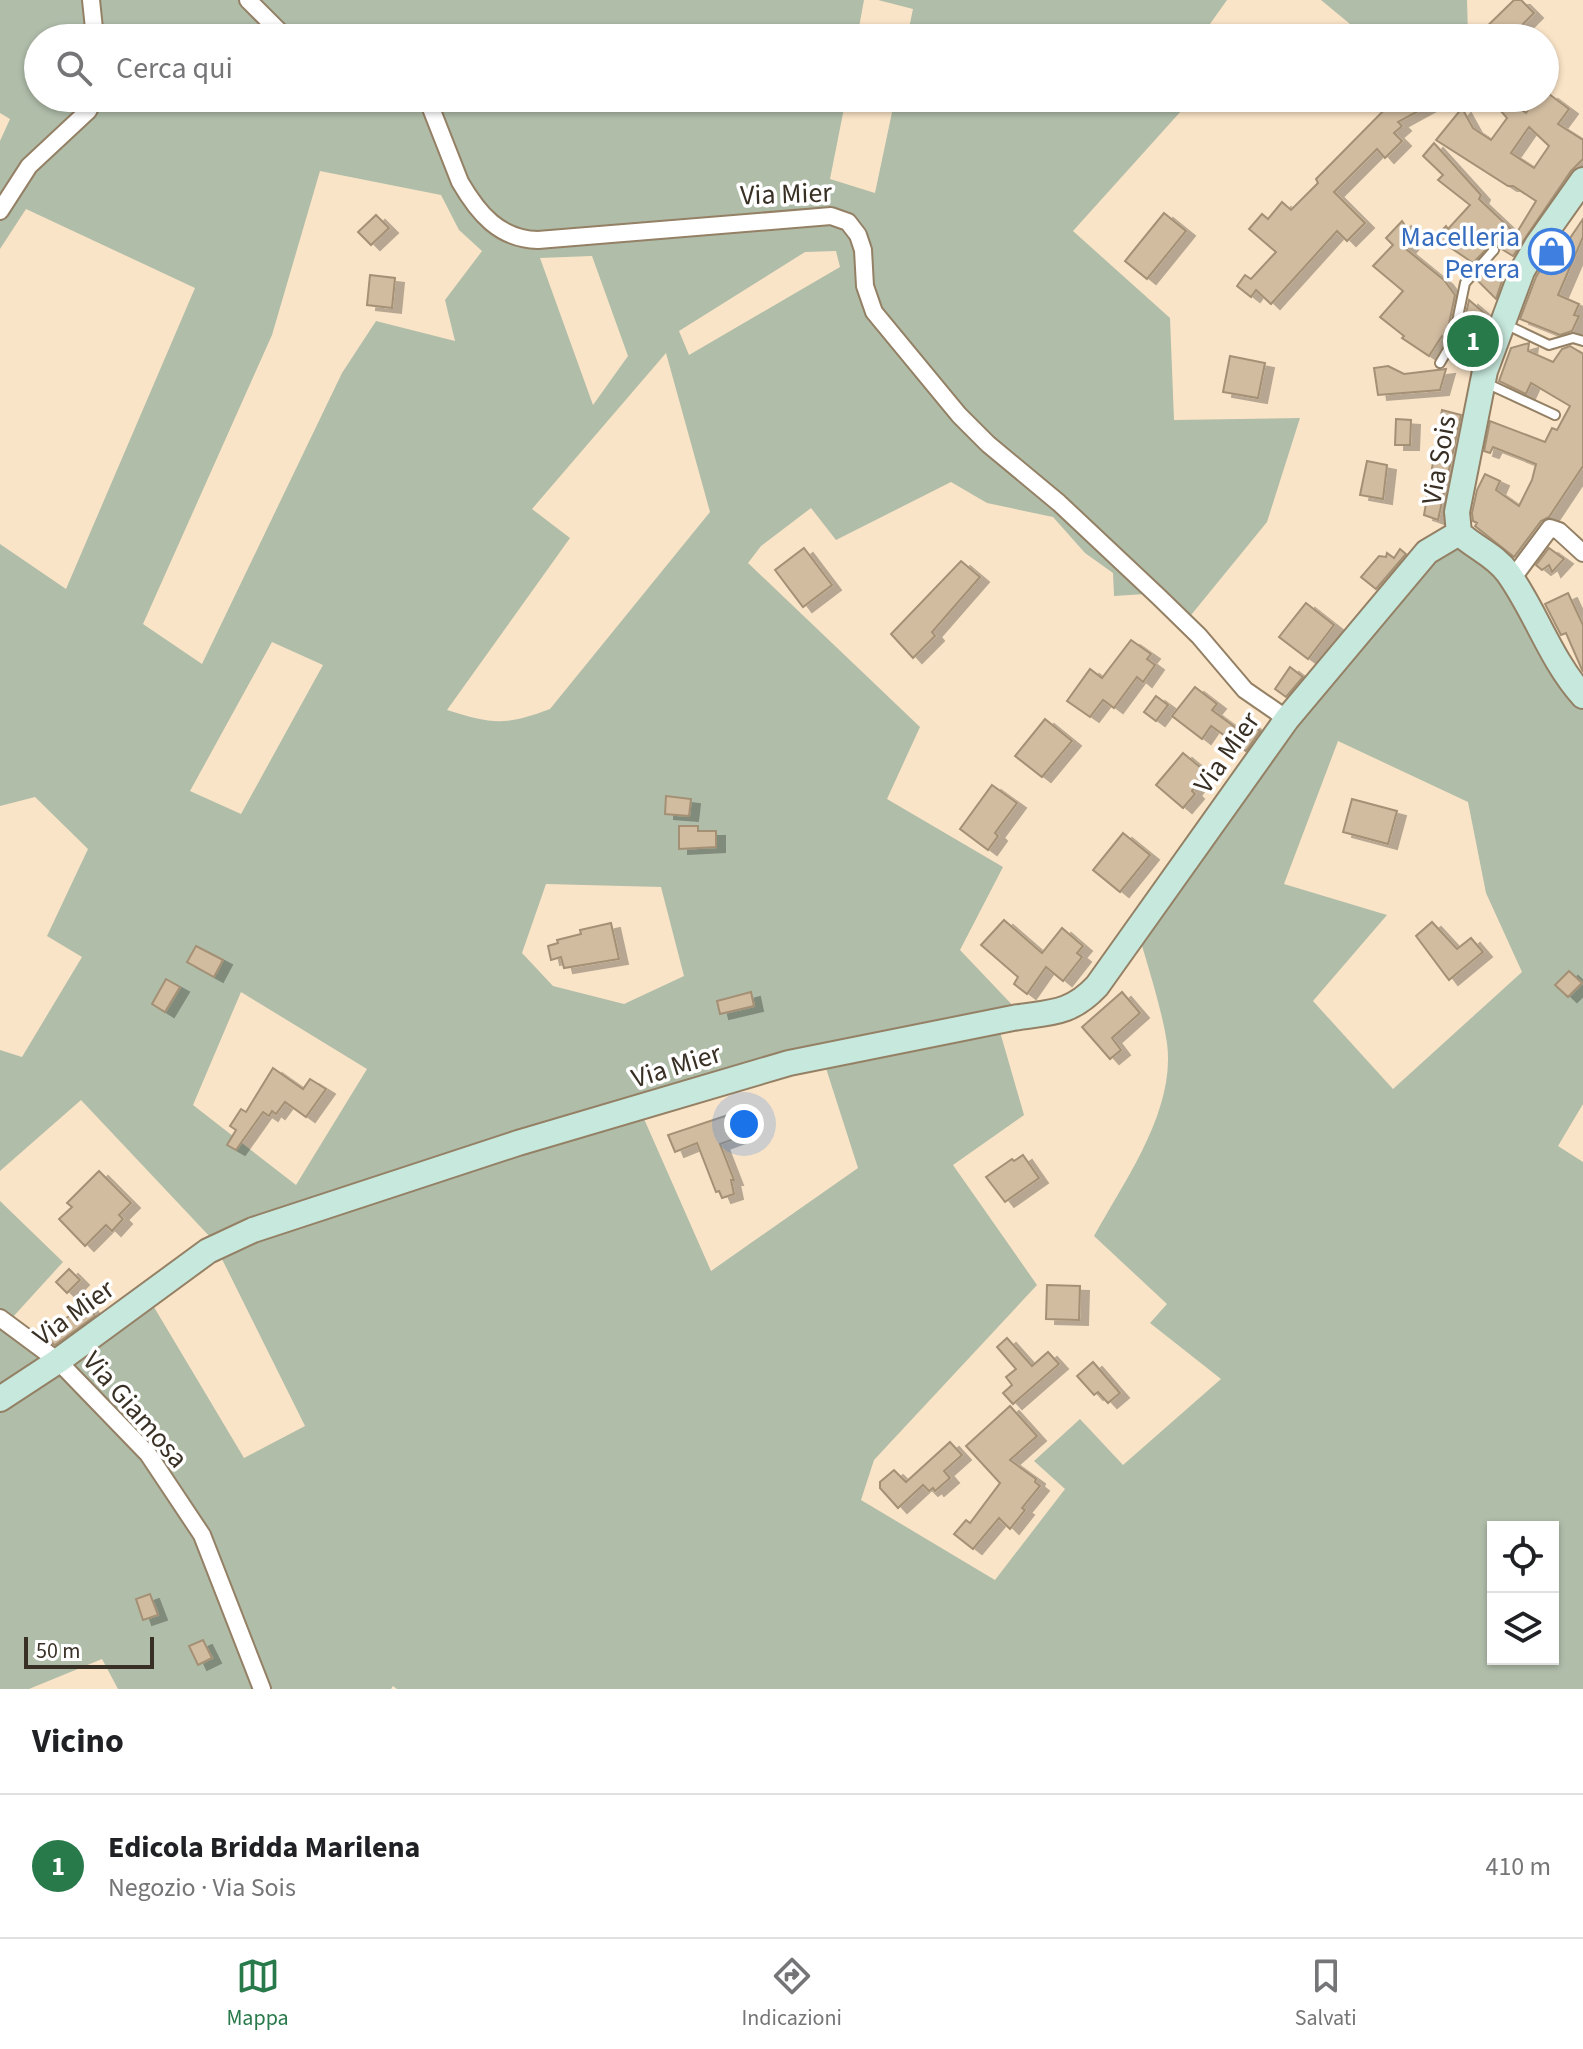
<!DOCTYPE html>
<html lang="it">
<head>
<meta charset="utf-8">
<style>
  body { margin:0; font-family:"Source Sans 3",sans-serif; background:#f6f6f6; color:#202124 }
  .controls { position:absolute; right:24px; bottom:24px; display:grid; overflow:hidden; border-radius:0px; box-shadow:0 2px 6px #0004 }
  .controls button { width:72px; height:72px; display:grid; place-items:center; padding:0; border:0; border-bottom:2px solid #e0e0e0; background:#fff; color:#202124; font:40px sans-serif }
  .scale { position:absolute; left:24px; bottom:20px; width:130px; box-sizing:border-box; padding-left:8px; border:4px solid #393025; border-top:0; font-size:22px; line-height:28px; white-space:nowrap; color:#393025; -webkit-text-stroke:6px #fff; paint-order:stroke }
  .you { position:absolute; left:744px; top:1124px; width:28px; height:28px; margin:-20px; border:6px solid #fff; border-radius:50%; background:#1a73e8; box-shadow:0 0 0 12px #1a73e833 }
  .badge { display:grid; place-items:center; width:52px; height:52px; border-radius:50%; background:#297a4b; color:#fff; font-size:26px; font-weight:700 }
  .pin { position:absolute; translate:-50% -50%; border:4px solid #fff; box-shadow:0 2px 8px #0006 }
  .list { margin:0; padding:0; list-style:none }
  h2 { display:flex; justify-content:space-between; align-items:center; height:104px; margin:0; padding:0 32px; font-size:34px }
  h2 small { font-size:26px; font-weight:400; color:#757577 }
  .list li { display:grid; grid-template-columns:52px 1fr auto; gap:24px; align-items:center; box-sizing:border-box; height:144px; padding:0 32px; border-top:2px solid #e0e0e0 }
  .list b { display:block; font-size:30px; white-space:nowrap }
  .list p { margin:0; font-size:26px; white-space:nowrap; color:#757577 }
  .list em { font-size:26px; font-style:normal; color:#757577 }
  .icon { flex:none; width:44px; height:44px; fill:none; stroke:currentColor; stroke-width:2; stroke-linecap:round; stroke-linejoin:round }
  .map { position:relative; flex:none; width:1583px; height:1689px; overflow:hidden }
  .search { position:absolute; background:#fff; box-shadow:0 2px 6px #0004; left:24px; right:24px; top:24px; height:88px; display:flex; align-items:center; gap:20px; box-sizing:border-box; padding:0 28px; border-radius:44px; color:#757577; font-size:30px }
  .sheet { height:248px; background:#fff }
  nav { display:flex; justify-content:space-around; align-items:center; box-sizing:border-box; height:112px; border-top:2px solid #e0e0e0; background:#fff; font-size:22px; color:#757577 }
  nav a { display:grid; justify-items:center; gap:4px }
  nav .on { color:#297a4b }
  .map>svg:first-child { display:block }
  .green { fill:#b0bda9; fill-rule:evenodd }
  .building { fill:#d1bca0; stroke:#a49075; stroke-width:2; fill-rule:evenodd; filter:url(#shadow) }
  .lines { fill:none; stroke-linecap:round; stroke-linejoin:round }
  .lane-casing { stroke:#948065; stroke-width:12 }
  .street-casing { stroke:#948065; stroke-width:20 }
  .secondary-casing { stroke:#948065; stroke-width:28 }
  .lane { stroke:#fff; stroke-width:8 }
  .street { stroke:#fff; stroke-width:16 }
  .secondary { stroke:#c7e8dd; stroke-width:24 }
  .labels { text-anchor:middle; stroke-width:7; stroke-linejoin:round; paint-order:stroke }
  .street-label { font-size:28px; fill:#393025; stroke:#fff }
  .shop-label { font-size:28px; fill:#366cbe; stroke:#fff; text-anchor:end }
</style>
</head>
<body>
<div class="map">
<svg width="1583" height="1689" viewBox="0 0 1583 1689">
  <defs>
    <filter id="shadow"><feDropShadow dx="9" dy="5" stdDeviation="0" flood-color="#0004"/></filter>
  </defs>
  <rect width="100%" height="100%" fill="#fae4c7"/>
  <g class="green">
    <path d="M0 0H864L857 38H38V98H846L830 179 875 193 895 98H1167L1182 110 1073 231 1170 318 1174 420 1300 418 1267 522 1187 620 1161 593 1114 596 1113 573 1085 553 1053 517 987 503 951 482 836 540 811 508 761 546 748 563 920 727 887 799 1003 867 960 950 1020 1013 996 1018 1024 1115 953 1165 1037 1285 874 1460 861 1500 995 1580 1065 1489 1034 1461 1080 1419 1123 1465 1221 1379 1150 1323 1167 1304 1094 1236C1125 1180 1176 1110 1167 1043 1161 1004 1146 962 1136 924L1426 548 1464 532 1583 689V1104L1558 1146 1583 1162V1689H397L393 1686 391 1689H118L102 1659 29 1689H0V1201L63 1262 12 1318 45 1357 142 1287 244 1458 305 1426 212 1239 81 1100 0 1171V1050L22 1057 82 957 47 936 88 849 35 797 0 806V544L66 589 195 288 26 209 0 249V141L10 119 0 113ZM320 171 441 195 459 230 482 251 445 300 455 341 376 321 342 373 202 664 143 624 272 335ZM836 251 840 267 689 355 679 331 805 252ZM592 256 628 356 593 405 540 258ZM666 353 710 512 550 709C505 726 492 724 447 710L570 538 532 509ZM272 642 323 665 241 814 190 791ZM1338 741 1468 802 1486 893 1522 972 1393 1089 1313 1001 1387 915 1284 884ZM546 884 661 887 684 976 624 1004 553 986 522 953ZM241 992 367 1069 296 1185 193 1105ZM824 1062 858 1168 711 1271 641 1112ZM1493 1527H1553V1659H1493Z"/>
    <polygon points="878,0 1227,0 1200,38 907,38 913,9"/>
    <polygon points="1321,0 1467,0 1468,34 1454,38 1367,38"/>
  </g>
  <g class="building">
    <polygon points="1514,0 1521,0 1534,13 1509,38 1475,38"/>
    <path d="M1549 94 1569 109 1558 124 1583 140V159L1571 171 1513 256 1492 243 1473 263 1435 237 1446 226 1448 229 1470 205 1438 180 1443 175 1423 156 1434 143 1481 195 1479 199 1516 234 1536 201 1513 186H1508L1436 140 1462 108 1473 128 1491 140 1507 118 1500 110 1508 100 1526 113 1535 98H1546ZM1529 127 1549 146 1534 168 1511 153Z"/>
    <polygon points="1396,98 1442,98 1398,122 1402,126 1394,133 1402,141 1385,158 1377,149 1334,192 1365,223 1347,241 1337,231 1271,304 1256,290 1251,297 1237,286 1245,275 1251,279 1276,252 1249,229 1262,214 1268,219 1282,202 1291,210 1318,183 1316,179"/>
    <polygon points="1164,213 1186,231 1147,279 1125,261"/>
    <polygon points="376,215 389,228 371,245 358,232"/>
    <polygon points="1583,219 1583,237 1558,295 1579,304 1574,315 1579,316 1572,331 1560,335 1520,319 1536,277 1550,253 1559,240 1566,244"/>
    <polygon points="1402,221 1414,239 1406,249 1444,280 1455,295 1446,338 1442,336 1429,356 1402,338 1404,336 1380,317 1403,291 1373,266 1393,245 1386,238"/>
    <polygon points="1483,273 1502,281 1496,299 1477,280"/>
    <polygon points="370,275 395,278 392,308 367,305"/>
    <polygon points="1469,300 1489,317 1475,354 1459,345"/>
    <polygon points="1529,343 1528,351 1553,362 1562,349 1570,346 1583,354 1583,466 1549,517 1541,521 1514,557 1475,526 1477,523 1473,521 1472,513 1477,490 1485,474 1500,481 1496,490 1519,506 1532,480 1536,464 1493,447 1490,453 1484,451 1490,421 1545,442 1552,428 1557,430 1570,406 1531,383 1526,394 1499,381 1511,348"/>
    <polygon points="1230,356 1265,363 1258,398 1223,392"/>
    <polygon points="1388,366 1404,374 1446,369 1440,390 1378,395 1374,368"/>
    <polygon points="1442,410 1461,415 1438,520 1424,515"/>
    <polygon points="1396,419 1411,420 1410,445 1395,445"/>
    <polygon points="1367,461 1387,465 1383,499 1360,495"/>
    <polygon points="804,548 832,585 803,607 775,570"/>
    <polygon points="1549,548 1564,559 1552,572 1549,565 1542,570 1536,565"/>
    <polygon points="1400,549 1406,554 1376,589 1361,577 1379,556 1386,557 1387,553 1394,558"/>
    <polygon points="961,561 980,577 932,632 935,636 913,658 891,634"/>
    <polygon points="1568,593 1583,625 1583,672 1566,633 1561,635 1545,604"/>
    <polygon points="1306,603 1334,625 1308,659 1279,637"/>
    <polygon points="1131,640 1151,654 1147,659 1155,665 1143,682 1137,677 1114,708 1103,700 1090,717 1067,701 1090,669 1102,678"/>
    <polygon points="1290,667 1303,677 1286,697 1275,689"/>
    <polygon points="1195,687 1217,704 1212,710 1239,730 1246,720 1260,731 1246,751 1211,726 1202,739 1172,716"/>
    <polygon points="1156,696 1168,705 1156,721 1144,712"/>
    <polygon points="1045,719 1072,741 1042,777 1015,756"/>
    <polygon points="1183,753 1206,772 1192,791 1195,794 1183,808 1156,785"/>
    <polygon points="992,785 1017,803 995,833 998,836 988,850 960,829"/>
    <polygon points="666,796 691,799 689,816 665,814"/>
    <polygon points="1352,799 1397,811 1388,844 1343,832"/>
    <polygon points="679,826 698,826 698,831 716,831 716,847 679,849"/>
    <polygon points="1123,833 1150,855 1120,892 1093,870"/>
    <polygon points="1004,920 1042,953 1062,928 1083,946 1077,953 1082,957 1063,981 1046,967 1027,994 1014,984 1018,977 981,945"/>
    <polygon points="1432,922 1457,949 1471,938 1483,952 1449,980 1416,936"/>
    <polygon points="611,923 619,959 564,968 561,957 551,960 548,946 558,943 557,940 581,934 580,930"/>
    <polygon points="196,946 223,960 214,977 187,962"/>
    <polygon points="1569,971 1582,983 1568,997 1555,985"/>
    <polygon points="166,979 180,987 165,1012 152,1004"/>
    <polygon points="751,992 754,1006 720,1014 717,1001"/>
    <polygon points="1122,992 1140,1013 1112,1038 1121,1050 1110,1059 1082,1027"/>
    <polygon points="273,1068 303,1089 310,1079 326,1089 306,1117 285,1102 276,1114 272,1111 269,1116 263,1112 236,1150 227,1145 236,1130 230,1126 241,1109 246,1112"/>
    <polygon points="737,1112 745,1135 720,1144 734,1180 731,1180 734,1194 722,1198 719,1191 716,1192 697,1143 675,1152 668,1135"/>
    <polygon points="1023,1155 1039,1178 1005,1202 986,1177 1012,1159 1014,1161"/>
    <polygon points="99,1171 131,1203 119,1215 123,1219 112,1231 106,1225 85,1246 59,1219 72,1207 67,1203"/>
    <polygon points="69,1269 80,1280 67,1293 56,1282"/>
    <polygon points="1047,1285 1080,1286 1079,1320 1046,1319"/>
    <polygon points="88,1305 95,1316 55,1345 52,1343 47,1335 59,1328 56,1324"/>
    <polygon points="1007,1338 1032,1366 1048,1352 1059,1364 1013,1404 1003,1393 1012,1385 1006,1377 1016,1369 997,1347"/>
    <polygon points="1093,1362 1120,1393 1108,1403 1098,1392 1094,1395 1077,1376"/>
    <polygon points="1010,1406 1037,1436 1010,1460 1036,1479 1035,1482 1040,1486 1022,1508 1025,1510 1010,1529 999,1518 973,1549 954,1534 966,1520 970,1523 1000,1483 966,1446"/>
    <polygon points="950,1442 962,1455 944,1471 950,1478 935,1491 933,1488 929,1491 923,1485 898,1508 880,1488 880,1482 894,1470 906,1482"/>
    <polygon points="150,1594 158,1615 143,1620 136,1599"/>
    <polygon points="203,1640 212,1658 198,1665 189,1646"/>
  </g>
  <g class="lines">
    <defs>
      <g id="lane">
        <polyline points="1507,325 1549,345 1573,338 1583,341"/>
        <polyline points="1440,363 1453,341 1465,283 1494,250"/>
        <polyline points="1486,383 1555,415"/>
      </g>
      <g id="street">
        <polyline points="91,0 95,38"/>
        <polyline points="248,0 286,38"/>
        <path d="M427 98 460 182C478 213 499 239 538 240L831 216 848 222 858 235 863 250 865 286 874 312 959 415 988 444 1059 503 1159 597 1199 636 1245 690 1287 719"/>
        <polyline points="0,211 29,166 88,111 95,98"/>
        <polyline points="1512,579 1550,528 1559,531 1583,553"/>
        <polyline points="0,1318 58,1361 148,1454 202,1535 262,1689"/>
      </g>
      <g id="secondary">
        <path d="M1583 180 1537 245 1522 271 1485 371 1457 512 1459 533C1475 548 1495 555 1508 573 1536 612 1550 659 1583 696"/>
        <path d="M0 1399 58 1361 208 1251 253 1230 518 1143 789 1063 1013 1018C1049 1012 1070 1015 1097 986L1287 719 1427 552 1459 533"/>
      </g>
    </defs>
    <use href="#lane" class="lane-casing"/>
    <use href="#street" class="street-casing"/>
    <use href="#secondary" class="secondary-casing"/>
    <use href="#lane" class="lane"/>
    <use href="#street" class="street"/>
    <use href="#secondary" class="secondary"/>
  </g>
  <defs>
    <symbol id="shop-ring" viewBox="-11 -11 22 22"><circle r="9.5" fill="#fff" stroke="#3f7fe0" stroke-width="1.5"/><path d="M-5-2.5h2.3a2.7 3.5 0 0 1 5.4 0H5L5.5 6h-11ZM-1.5-2.5h3a1.5 2.3 0 0 0-3 0Z" fill="#3f7fe0"/></symbol>
  </defs>
  <g fill-rule="evenodd">
    <use href="#shop-ring" x="1526" y="226" width="51" height="51"/>
  </g>
  <g class="labels">
    <g class="street-label">
      <text transform="translate(786 193) rotate(-2)" y="10">Via Mier</text>
      <text transform="translate(1438 460) rotate(-80)" y="10">Via Sois</text>
      <text transform="translate(1226 752) rotate(-55)" y="10">Via Mier</text>
      <text transform="translate(676 1065) rotate(-17)" y="10">Via Mier</text>
      <text transform="translate(73 1312) rotate(-36)" y="10">Via Mier</text>
      <text transform="translate(136 1409) rotate(49)" y="10">Via Giamosa</text>
    </g>
    <g class="shop-label">
      <text x="1520" y="246">Macelleria<tspan x="1520" dy="32">Perera</tspan></text>
    </g>
  </g>
</svg>
<div class="controls">
<button><svg class="icon" aria-label="locate" viewBox="0 0 24 24"><circle cx="12" cy="12" r="6"/><path d="M12 2v4M12 18v4M2 12h4M18 12h4"/></svg></button>
<button><svg class="icon" aria-label="layers" viewBox="0 0 24 24"><path d="M12 4l9 5-9 5-9-5zM3 14l9 5 9-5"/></svg></button>
</div>
<div class="scale">50 m</div>
<div class="you"></div>
<div class="pin badge" style="left:1473px;top:341px">1</div>
<div class="search"><svg class="icon" aria-label="search" viewBox="0 0 24 24"><circle cx="10" cy="10" r="6"/><path d="M15 15l6 6"/></svg>Cerca qui</div>
</div>
<section class="sheet">
<h2>Vicino<small></small></h2>
<ul class="list">
<li><span class="badge">1</span><div><b>Edicola Bridda Marilena</b><p>Negozio · Via Sois</p></div><em>410 m</em></li>
</ul>
</section>
<nav>
<a class="on"><svg class="icon" aria-label="map" viewBox="0 0 24 24"><path d="M3 6l6-2 6 2 6-2v14l-6 2-6-2-6 2zM9 4v14M15 6v14"/></svg>Mappa</a>
<a><svg class="icon" aria-label="directions" viewBox="0 0 24 24"><path d="M12 3l9 9-9 9-9-9zM9 14v-3h6M13 9l2 2-2 2"/></svg>Indicazioni</a>
<a><svg class="icon" aria-label="saved" viewBox="0 0 24 24"><path d="M7 4h10v16l-5-4-5 4z"/></svg>Salvati</a>
</nav>
</body>
</html>
